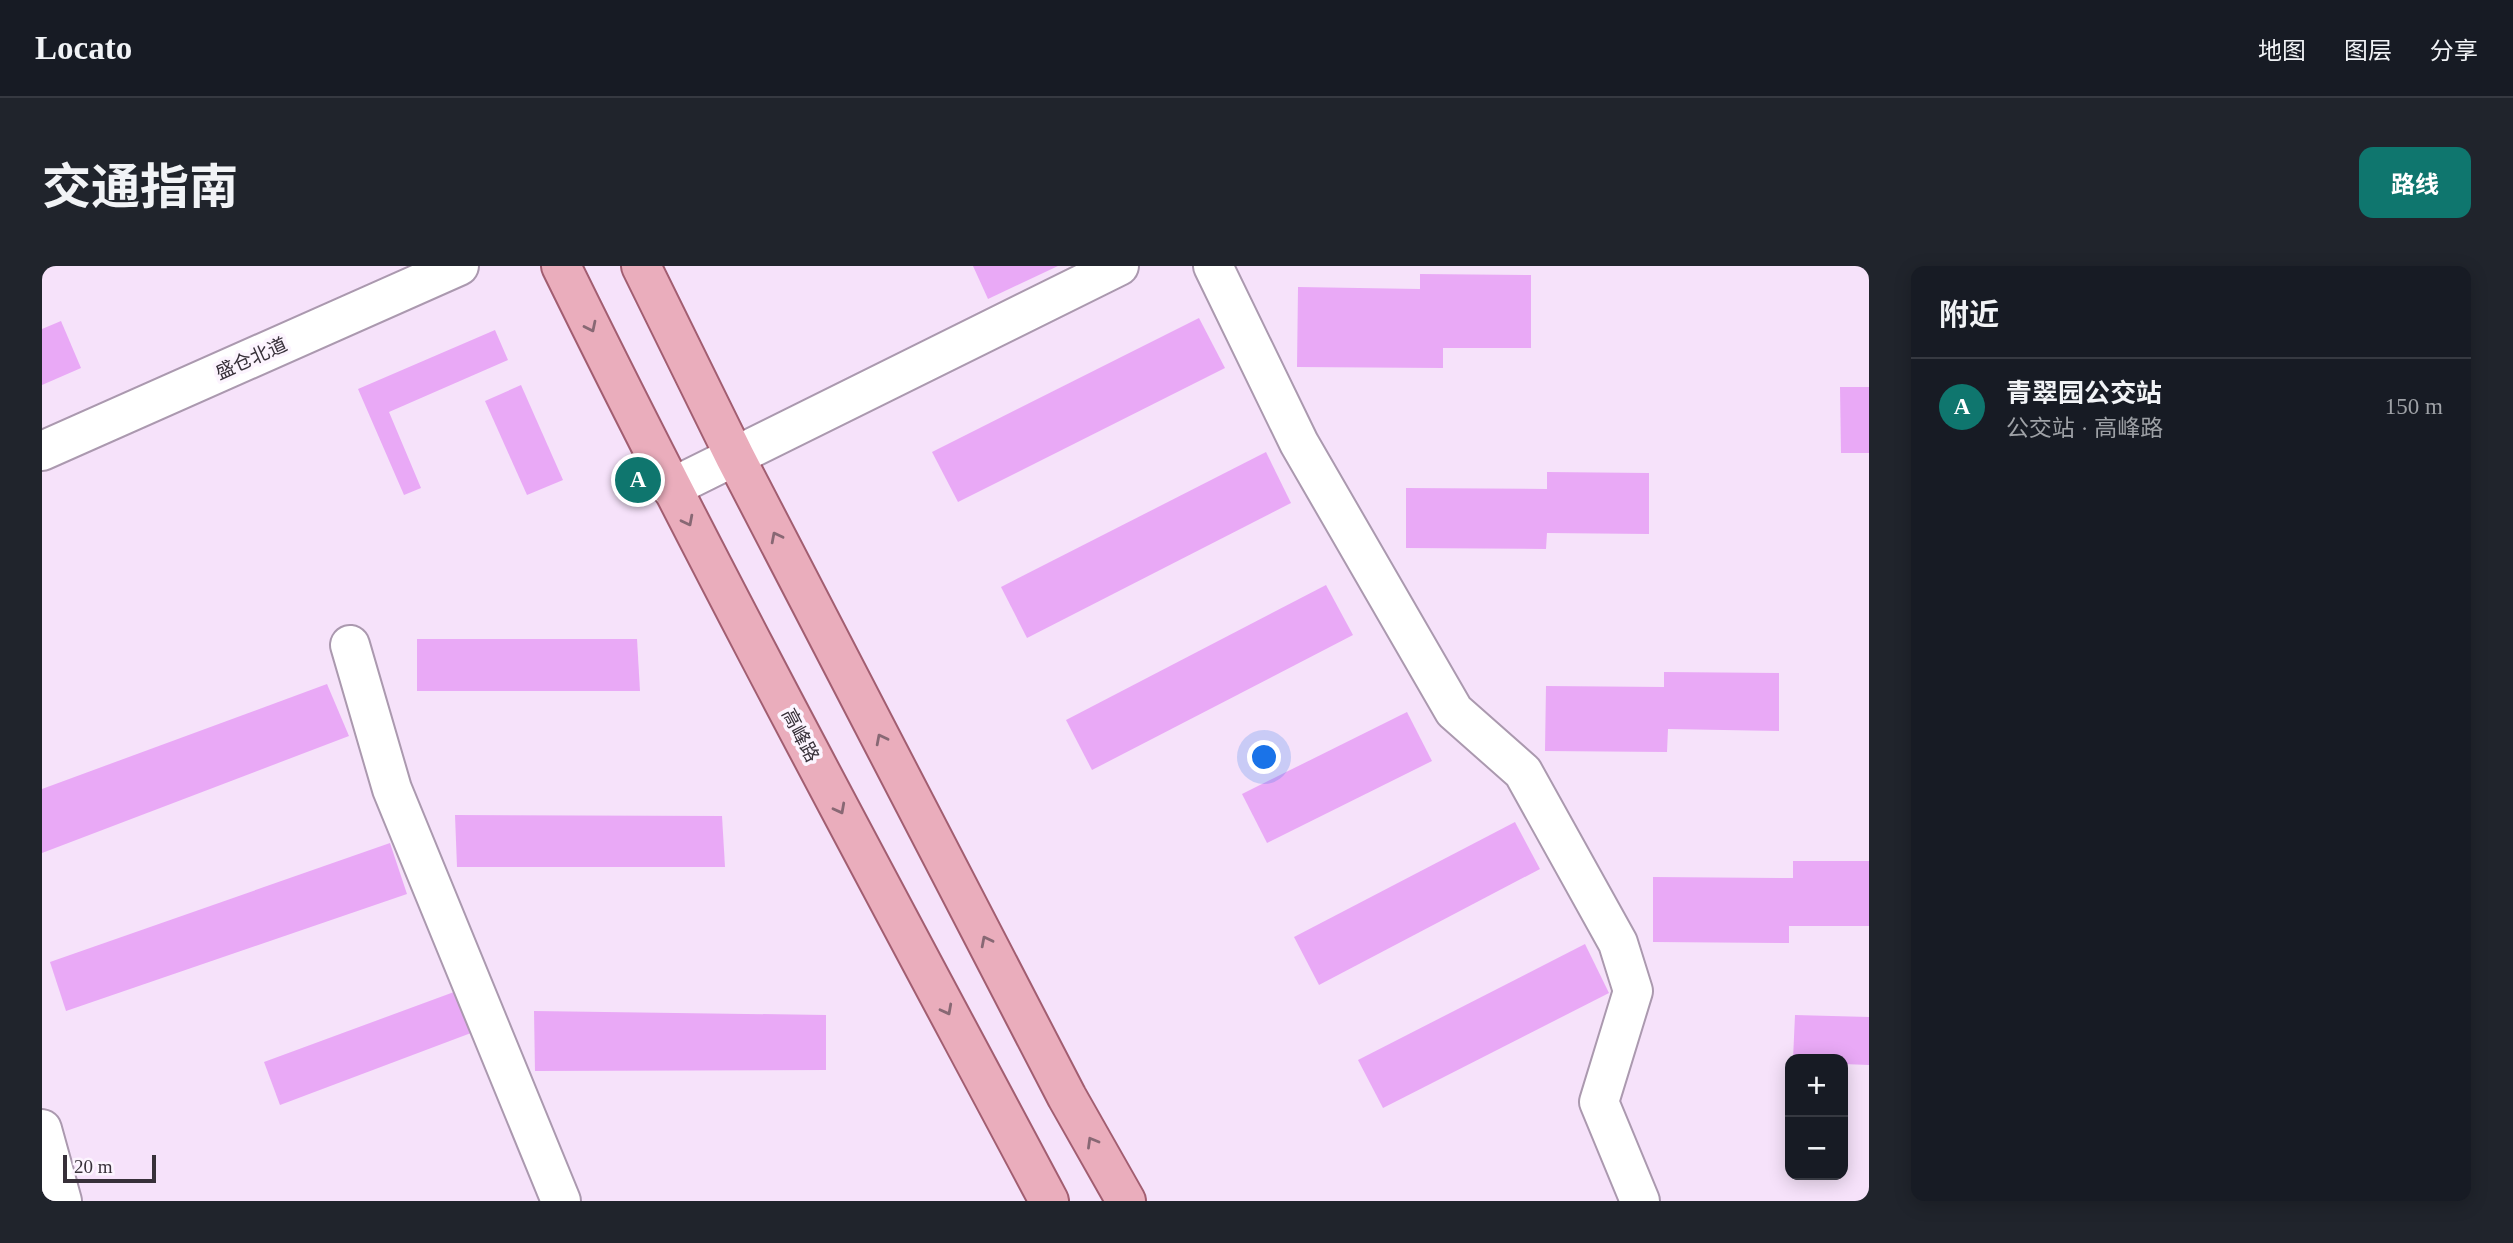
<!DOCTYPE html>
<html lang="zh">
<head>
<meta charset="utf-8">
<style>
  body { margin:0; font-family:"Times New Roman","Noto Sans SC",serif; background:#20242c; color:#f1f3f6 }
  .controls { position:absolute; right:21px; bottom:21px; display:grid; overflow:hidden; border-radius:14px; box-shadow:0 4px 18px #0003 }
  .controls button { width:63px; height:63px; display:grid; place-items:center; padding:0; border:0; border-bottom:2px solid #363941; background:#171b24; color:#f1f3f6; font:35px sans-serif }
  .scale { position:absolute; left:21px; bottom:18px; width:93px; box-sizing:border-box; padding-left:7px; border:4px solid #373039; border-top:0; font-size:19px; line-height:24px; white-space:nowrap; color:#373039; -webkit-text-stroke:5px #fcf4fe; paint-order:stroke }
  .you { position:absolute; left:1223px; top:492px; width:24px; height:24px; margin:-18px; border:5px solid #fff; border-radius:50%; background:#1a73e8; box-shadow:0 0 0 10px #1a73e833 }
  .badge { display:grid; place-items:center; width:46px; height:46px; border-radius:50%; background:#0f766e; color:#fff; font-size:23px; font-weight:700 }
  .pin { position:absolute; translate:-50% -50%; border:4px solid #fff; box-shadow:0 2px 7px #0006 }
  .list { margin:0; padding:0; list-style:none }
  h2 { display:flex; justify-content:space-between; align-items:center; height:91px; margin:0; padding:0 28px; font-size:30px }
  h2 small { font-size:23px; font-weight:400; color:#9ea1a6 }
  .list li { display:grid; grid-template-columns:46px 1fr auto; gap:21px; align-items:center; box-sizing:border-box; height:98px; padding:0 28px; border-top:2px solid #363941 }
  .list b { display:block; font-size:26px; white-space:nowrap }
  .list p { margin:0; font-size:23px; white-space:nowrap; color:#9ea1a6 }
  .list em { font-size:23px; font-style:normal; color:#9ea1a6 }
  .map { position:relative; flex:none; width:1827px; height:935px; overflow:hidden; border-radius:14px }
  header { display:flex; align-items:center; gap:42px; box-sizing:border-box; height:98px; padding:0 35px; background:#171b24; border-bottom:2px solid #363941 }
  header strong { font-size:33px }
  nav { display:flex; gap:38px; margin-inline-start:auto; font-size:24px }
  .intro { display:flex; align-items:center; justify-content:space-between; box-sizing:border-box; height:168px; padding:0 42px }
  h1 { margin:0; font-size:49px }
  .button { padding:18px 32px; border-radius:14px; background:#0f766e; color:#fff; font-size:24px; font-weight:700 }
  main { display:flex; gap:42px; padding:0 42px }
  aside { flex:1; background:#171b24; border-radius:14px; box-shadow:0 4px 18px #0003 }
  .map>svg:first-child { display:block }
  .building { fill:#e9a9f6 }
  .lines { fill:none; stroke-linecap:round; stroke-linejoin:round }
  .minor-casing { stroke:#ab99af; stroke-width:42 }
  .major-casing { stroke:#a25e71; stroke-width:42 }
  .minor { stroke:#fff; stroke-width:38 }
  .major { stroke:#eaadbc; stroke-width:38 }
  .oneway { stroke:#886874 }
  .labels { text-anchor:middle; stroke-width:7; stroke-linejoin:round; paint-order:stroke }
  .street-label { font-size:19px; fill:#373039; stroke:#fcf4fe }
</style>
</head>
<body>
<header>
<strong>Locato</strong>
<nav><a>地图</a><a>图层</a><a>分享</a></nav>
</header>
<div class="intro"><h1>交通指南</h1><a class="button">路线</a></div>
<main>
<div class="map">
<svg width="1827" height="935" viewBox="0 0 1827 935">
  <rect width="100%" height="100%" fill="#f6e2fa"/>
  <g class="building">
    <polygon points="931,0 1016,0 946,33"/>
    <polygon points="1378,8 1489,9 1489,82 1401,82 1401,102 1255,101 1256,21 1378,23"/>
    <polygon points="1157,52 1183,102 916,236 890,186"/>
    <polygon points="19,55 39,102 0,119 0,63"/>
    <polygon points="453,64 466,94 347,146 379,222 362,229 316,123"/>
    <polygon points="479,119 521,214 485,229 443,135"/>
    <polygon points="1798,121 1827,121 1827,187 1799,187"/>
    <polygon points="1224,186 1249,237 985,372 959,321"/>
    <polygon points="1505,206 1607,207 1607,268 1505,267 1504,283 1364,282 1364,222 1505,223"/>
    <polygon points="1284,319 1311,369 1050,504 1024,454"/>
    <polygon points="375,373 595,373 598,425 375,425"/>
    <polygon points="1622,406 1737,407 1737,465 1626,463 1625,486 1503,485 1504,420 1622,421"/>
    <polygon points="285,418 307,470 0,587 0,523"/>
    <polygon points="1365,446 1390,495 1225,577 1200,528"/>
    <polygon points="413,549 680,550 683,601 415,601"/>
    <polygon points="1473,556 1498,603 1277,719 1252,671"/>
    <polygon points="348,577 365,628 24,745 8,696"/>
    <polygon points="1751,595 1827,595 1827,660 1747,660 1747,677 1611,676 1611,611 1751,612"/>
    <polygon points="1543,678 1567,727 1341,842 1316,794"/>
    <polygon points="412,726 429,767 238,839 222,796"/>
    <polygon points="492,745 784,749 784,804 493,805"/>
    <polygon points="1753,749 1827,751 1827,799 1801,798 1801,793 1751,793"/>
  </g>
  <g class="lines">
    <defs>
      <g id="minor">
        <polyline points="1171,0 1257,177 1412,445 1481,506 1576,677 1591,725 1557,836 1598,935"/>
        <polyline points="0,185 417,0"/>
        <polyline points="629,222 1077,0"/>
        <polyline points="308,379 350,523 519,935"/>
        <polyline points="0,863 20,935"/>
      </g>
      <g id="major">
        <path d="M519 0C674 316 842 625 1007 935"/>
        <polyline points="599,0 693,191 1025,831 1084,935"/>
      </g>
    </defs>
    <use href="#minor" class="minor-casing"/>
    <use href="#major" class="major-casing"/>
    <use href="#minor" class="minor"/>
    <use href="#major" class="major"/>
  </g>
  <defs><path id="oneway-chevron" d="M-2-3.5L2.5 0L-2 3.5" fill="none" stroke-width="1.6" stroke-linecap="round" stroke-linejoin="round" transform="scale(1.75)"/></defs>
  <g class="oneway">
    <use href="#oneway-chevron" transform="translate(549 61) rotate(64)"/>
    <use href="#oneway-chevron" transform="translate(646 255) rotate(63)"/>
    <use href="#oneway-chevron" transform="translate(734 271) rotate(-117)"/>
    <use href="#oneway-chevron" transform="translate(839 473) rotate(-117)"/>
    <use href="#oneway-chevron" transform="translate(798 543) rotate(62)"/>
    <use href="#oneway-chevron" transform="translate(944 675) rotate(-117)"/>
    <use href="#oneway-chevron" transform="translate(905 744) rotate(62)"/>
    <use href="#oneway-chevron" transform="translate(1050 876) rotate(-120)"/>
  </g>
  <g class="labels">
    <g class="street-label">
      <text transform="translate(209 92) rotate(-24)" y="7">盛仓北道</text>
      <text transform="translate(759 469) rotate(62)" y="7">高峰路</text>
    </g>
  </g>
</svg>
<div class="controls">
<button>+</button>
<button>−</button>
</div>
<div class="scale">20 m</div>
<div class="you"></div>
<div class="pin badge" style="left:596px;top:214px">A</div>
</div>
<aside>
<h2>附近<small></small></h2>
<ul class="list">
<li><span class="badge">A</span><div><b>青翠园公交站</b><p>公交站 · 高峰路</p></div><em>150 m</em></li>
</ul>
</aside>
</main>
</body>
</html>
